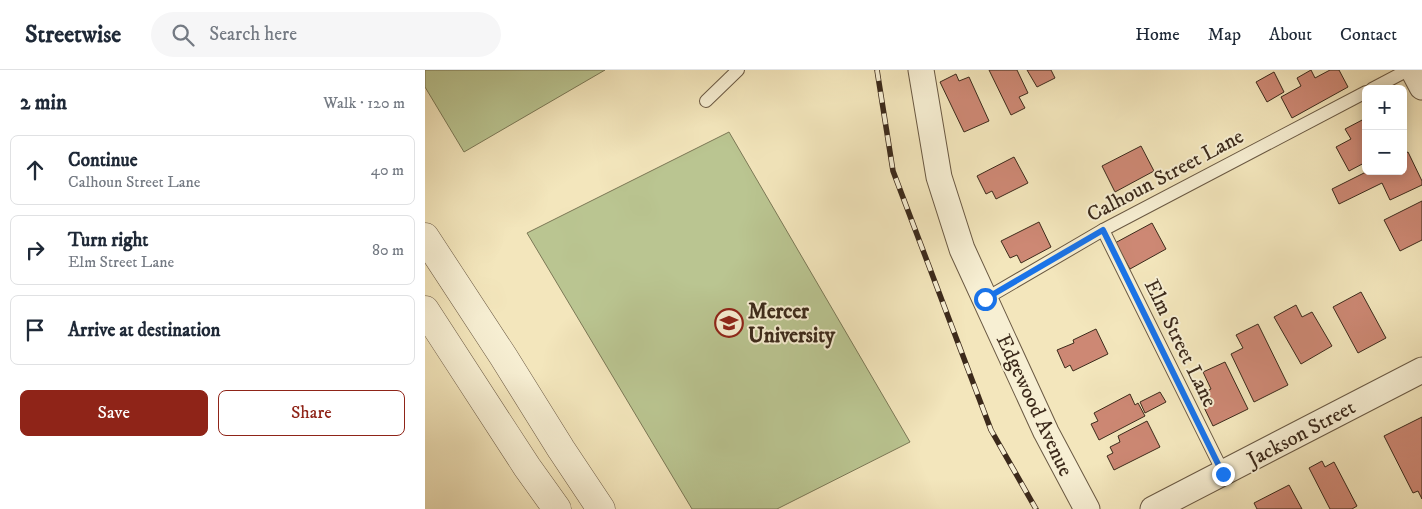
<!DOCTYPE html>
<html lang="en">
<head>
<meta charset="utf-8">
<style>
  body { margin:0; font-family:"IM FELL DW Pica",serif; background:#f6f6f7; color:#1f2937 }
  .controls { position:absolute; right:15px; top:15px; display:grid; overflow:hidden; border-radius:8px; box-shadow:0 2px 12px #0003 }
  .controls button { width:45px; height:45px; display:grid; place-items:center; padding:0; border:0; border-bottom:1px solid #e0e1e3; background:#fff; color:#1f2937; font:25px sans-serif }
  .stop { position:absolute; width:15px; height:15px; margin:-11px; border:4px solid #1a73e8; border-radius:50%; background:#fff }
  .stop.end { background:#1a73e8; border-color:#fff; box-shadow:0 1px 5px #0008 }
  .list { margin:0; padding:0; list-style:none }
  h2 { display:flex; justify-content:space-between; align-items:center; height:65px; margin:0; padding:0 20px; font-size:21px }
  h2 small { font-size:16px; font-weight:400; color:#747a83 }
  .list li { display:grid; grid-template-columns:32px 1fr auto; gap:15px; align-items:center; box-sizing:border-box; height:70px; margin:0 10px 10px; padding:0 10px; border:1px solid #e0e1e3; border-radius:8px }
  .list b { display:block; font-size:19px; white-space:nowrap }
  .list p { margin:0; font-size:16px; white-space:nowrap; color:#747a83 }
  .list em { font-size:16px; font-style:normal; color:#747a83 }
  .actions { display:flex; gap:10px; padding:15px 20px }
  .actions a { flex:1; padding:11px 0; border:1px solid #8f2418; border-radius:8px; text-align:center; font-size:18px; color:#8f2418 }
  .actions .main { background:#8f2418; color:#fff }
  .icon { flex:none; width:28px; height:28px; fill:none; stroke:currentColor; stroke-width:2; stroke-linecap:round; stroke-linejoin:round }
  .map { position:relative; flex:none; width:997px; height:439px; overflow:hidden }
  header { display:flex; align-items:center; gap:30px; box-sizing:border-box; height:70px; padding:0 25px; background:#fff; border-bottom:1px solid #e0e1e3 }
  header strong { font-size:24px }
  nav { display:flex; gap:28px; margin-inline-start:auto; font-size:18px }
  .search { width:350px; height:45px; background:#f6f6f7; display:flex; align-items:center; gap:12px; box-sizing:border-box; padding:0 18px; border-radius:28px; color:#747a83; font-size:19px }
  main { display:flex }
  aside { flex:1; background:#fff }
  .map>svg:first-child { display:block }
  .green { fill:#bac591; stroke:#7b7856 }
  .building { fill:#cd8874; stroke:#3c2a1b }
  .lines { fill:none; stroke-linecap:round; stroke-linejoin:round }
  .service-casing { stroke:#6a5943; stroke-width:14 }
  .minor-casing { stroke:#6a5943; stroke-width:27 }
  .tertiary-casing { stroke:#6a5943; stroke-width:29 }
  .service { stroke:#f7efd3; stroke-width:12 }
  .minor { stroke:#f7efd3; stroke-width:25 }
  .tertiary { stroke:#f7efd3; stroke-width:28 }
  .rail-casing { stroke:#3c2a1b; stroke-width:5.5 }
  .rail { stroke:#f7efd3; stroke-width:4; stroke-dasharray:11; stroke-linecap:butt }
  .route { stroke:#1a73e8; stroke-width:6 }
  .labels { text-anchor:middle; stroke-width:4; stroke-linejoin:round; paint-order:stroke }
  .street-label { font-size:21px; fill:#3c2a1b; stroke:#f7efd3 }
  .poi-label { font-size:21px; font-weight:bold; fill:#3c2a1b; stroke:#f7efd3; text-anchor:start }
</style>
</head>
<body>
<header>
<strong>Streetwise</strong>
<div class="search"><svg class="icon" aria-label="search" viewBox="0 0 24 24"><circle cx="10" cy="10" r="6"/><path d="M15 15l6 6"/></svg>Search here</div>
<nav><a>Home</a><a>Map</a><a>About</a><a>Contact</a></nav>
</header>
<main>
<aside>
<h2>2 min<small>Walk · 120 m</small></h2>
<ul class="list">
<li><svg class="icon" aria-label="ahead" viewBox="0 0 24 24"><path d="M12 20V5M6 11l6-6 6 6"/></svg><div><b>Continue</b><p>Calhoun Street Lane</p></div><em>40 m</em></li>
<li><svg class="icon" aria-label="right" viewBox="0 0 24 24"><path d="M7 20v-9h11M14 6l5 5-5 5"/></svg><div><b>Turn right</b><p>Elm Street Lane</p></div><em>80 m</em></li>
<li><svg class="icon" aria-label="arrive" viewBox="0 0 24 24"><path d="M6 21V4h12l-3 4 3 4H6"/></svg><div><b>Arrive at destination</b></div></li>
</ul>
<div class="actions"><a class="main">Save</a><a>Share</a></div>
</aside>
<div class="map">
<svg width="997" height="439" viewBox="0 0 997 439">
  <rect width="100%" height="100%" fill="#f3e6bc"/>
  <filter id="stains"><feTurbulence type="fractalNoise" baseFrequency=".004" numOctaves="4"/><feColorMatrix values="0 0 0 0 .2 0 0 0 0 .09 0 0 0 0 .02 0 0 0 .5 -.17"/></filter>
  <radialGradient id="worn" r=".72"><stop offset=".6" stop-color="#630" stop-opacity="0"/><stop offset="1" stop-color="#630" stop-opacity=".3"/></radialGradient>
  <g class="green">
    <polygon points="0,0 180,0 39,82 0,17"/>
    <polygon points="304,62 485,372 352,439 267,439 102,163"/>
  </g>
  <g class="building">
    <polygon points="564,0 592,0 603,23 594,27 600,38 586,45"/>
    <polygon points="602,0 626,0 630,8 612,17"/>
    <polygon points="886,0 890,8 905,0 914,0 923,17 867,48 856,27 876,16 872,8"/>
    <polygon points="849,2 859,22 842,32 831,12"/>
    <polygon points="531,4 534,11 544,7 564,51 539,62 515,12"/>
    <polygon points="941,48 941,92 924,101 911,77 926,69 920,59"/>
    <polygon points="716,76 729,101 690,122 677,96"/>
    <polygon points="983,82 997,111 997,115 965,130 957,113 914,134 907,119 943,101 978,101 978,84"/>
    <polygon points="589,87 603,113 571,129 567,121 561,124 552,106"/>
    <polygon points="997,131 997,170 975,181 959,150"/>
    <polygon points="614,152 626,177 596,193 592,185 585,188 576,171"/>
    <polygon points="727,153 741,179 705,199 690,173"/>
    <polygon points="936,222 961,268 933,283 908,237"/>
    <polygon points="871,235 877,247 887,242 907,276 876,294 849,247"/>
    <polygon points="833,254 863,315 829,332 806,284 818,278 811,265"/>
    <polygon points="671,259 683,284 648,301 645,295 640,298 632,280 649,273 648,270"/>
    <polygon points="800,292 823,339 788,356 773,325 786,319 778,302"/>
    <polygon points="735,322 741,332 720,343 715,332"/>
    <polygon points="705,324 710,335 713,333 720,346 674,370 666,354 673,351 669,343"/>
    <polygon points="997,347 997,429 993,421 988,423 959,366"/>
    <polygon points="722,351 735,377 689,400 682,386 688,383 685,377 695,372 693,366"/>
    <polygon points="897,391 900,397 909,392 932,436 927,439 905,439 884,398"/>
    <polygon points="864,415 877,439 832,439 829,433"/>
  </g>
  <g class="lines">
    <defs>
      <g id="service">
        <polyline points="947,19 983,0"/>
        <polyline points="281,31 313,0"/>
        <polyline points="678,160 799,404"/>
        <polyline points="560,229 678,160 941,22"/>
      </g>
      <g id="minor">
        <polyline points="496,0 514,107 537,179 621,362 662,439"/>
        <polyline points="988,0 997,17"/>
        <polyline points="728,439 997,300"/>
      </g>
      <g id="tertiary">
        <polyline points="0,167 78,286 136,379 176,439"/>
        <polyline points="0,240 102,397 132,439"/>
      </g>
    </defs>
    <use href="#service" class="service-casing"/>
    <use href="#minor" class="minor-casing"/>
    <use href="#tertiary" class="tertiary-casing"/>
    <use href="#service" class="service"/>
    <use href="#minor" class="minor"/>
    <use href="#tertiary" class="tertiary"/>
    <defs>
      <polyline id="rail" points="452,0 468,101 566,360 611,439"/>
    </defs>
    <use href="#rail" class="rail-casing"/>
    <use href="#rail" class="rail"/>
  </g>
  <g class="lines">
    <polyline class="route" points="560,229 678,160 798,404"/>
  </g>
  <defs>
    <symbol id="university-ring" viewBox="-11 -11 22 22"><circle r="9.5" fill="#f7efd3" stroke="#8f2418" stroke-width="1.5"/><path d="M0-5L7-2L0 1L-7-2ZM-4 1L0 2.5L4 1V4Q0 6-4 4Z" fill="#8f2418"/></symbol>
  </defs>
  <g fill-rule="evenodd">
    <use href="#university-ring" x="288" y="237" width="32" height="32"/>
  </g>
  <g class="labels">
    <g class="street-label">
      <text transform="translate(740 105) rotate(-28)" y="7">Calhoun Street Lane</text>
      <text transform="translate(756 273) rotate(64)" y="7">Elm Street Lane</text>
      <text transform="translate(610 335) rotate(65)" y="7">Edgewood Avenue</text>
      <text transform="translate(876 363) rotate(-28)" y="7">Jackson Street</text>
    </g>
    <g class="poi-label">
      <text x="323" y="248">Mercer<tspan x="323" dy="24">University</tspan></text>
    </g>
  </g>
  <rect width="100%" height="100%" filter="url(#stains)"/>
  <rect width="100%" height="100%" fill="url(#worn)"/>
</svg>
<div class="controls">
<button>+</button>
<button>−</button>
</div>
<div class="stop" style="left:560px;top:229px"></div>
<div class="stop end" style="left:798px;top:404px"></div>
</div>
</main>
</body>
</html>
